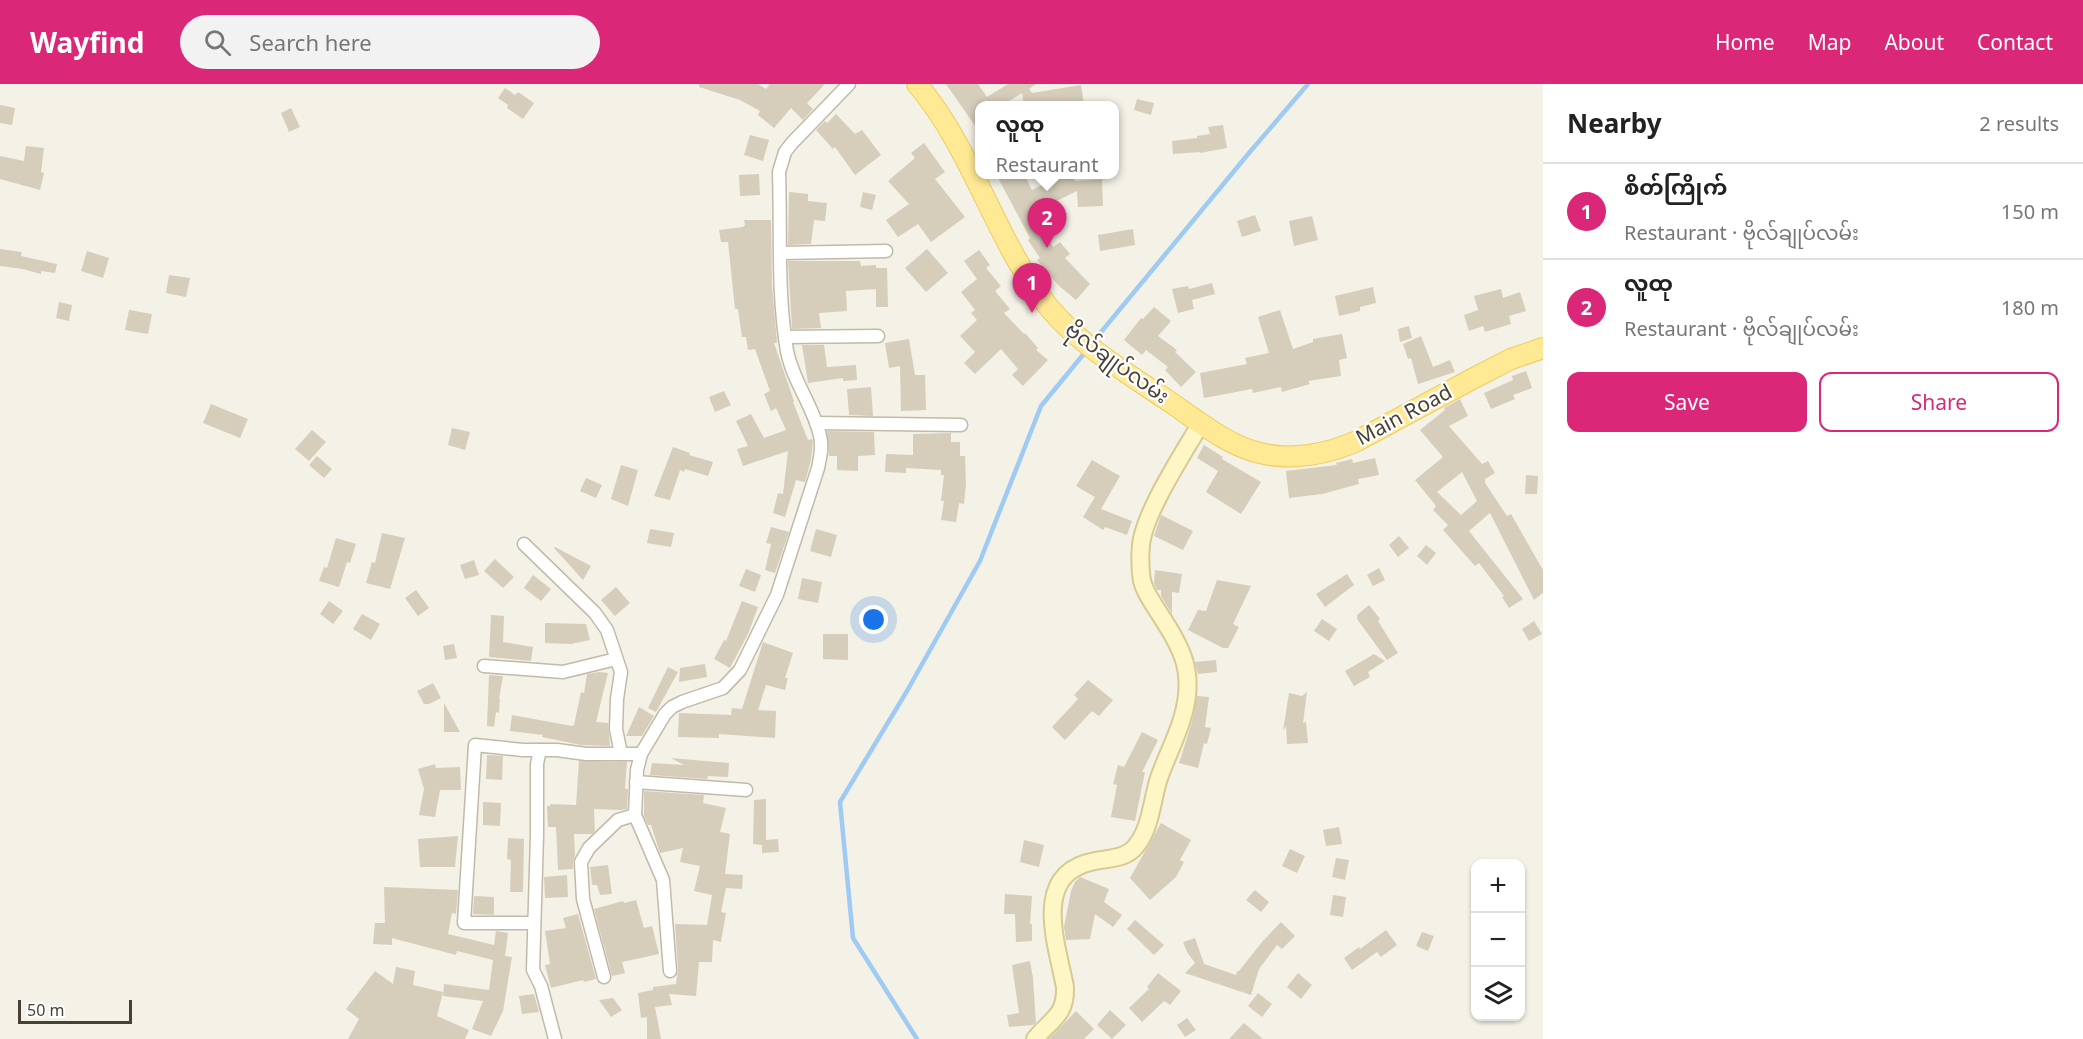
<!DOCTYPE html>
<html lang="en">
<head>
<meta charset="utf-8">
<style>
  body { margin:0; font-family:"Noto Sans","Noto Sans Myanmar",sans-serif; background:#f2f2f2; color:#222 }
  .controls { position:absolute; right:18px; bottom:18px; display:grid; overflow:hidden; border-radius:12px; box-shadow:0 2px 4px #0004 }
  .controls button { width:54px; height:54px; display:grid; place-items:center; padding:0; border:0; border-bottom:2px solid #e0e0e0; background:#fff; color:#222; font:30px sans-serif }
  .scale { position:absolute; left:18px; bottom:15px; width:114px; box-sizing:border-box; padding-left:6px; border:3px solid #484235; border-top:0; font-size:16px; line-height:21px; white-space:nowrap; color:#484235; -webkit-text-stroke:4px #fff; paint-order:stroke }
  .you { position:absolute; left:874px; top:536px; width:21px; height:21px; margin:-15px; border:4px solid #fff; border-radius:50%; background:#1a73e8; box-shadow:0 0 0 9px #1a73e833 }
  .badge { display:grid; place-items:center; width:39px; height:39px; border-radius:50%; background:#db2777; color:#fff; font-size:20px; font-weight:700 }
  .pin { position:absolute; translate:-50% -50px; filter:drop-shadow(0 2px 3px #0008) }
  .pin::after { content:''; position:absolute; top:32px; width:21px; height:18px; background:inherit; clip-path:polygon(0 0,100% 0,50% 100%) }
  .popup { position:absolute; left:975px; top:17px; width:144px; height:78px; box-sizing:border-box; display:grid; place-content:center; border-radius:12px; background:#fff; filter:drop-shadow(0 2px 4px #0005); font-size:20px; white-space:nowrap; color:#767676 }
  .popup b { font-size:22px; color:#222 }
  .popup::after { content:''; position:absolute; left:50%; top:100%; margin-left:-12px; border:12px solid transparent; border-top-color:#fff }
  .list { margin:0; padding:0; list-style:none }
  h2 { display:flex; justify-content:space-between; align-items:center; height:78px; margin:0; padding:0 24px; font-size:26px }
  h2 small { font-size:20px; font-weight:400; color:#767676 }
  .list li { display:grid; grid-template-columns:39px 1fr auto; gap:18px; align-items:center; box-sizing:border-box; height:96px; padding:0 24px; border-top:2px solid #e0e0e0 }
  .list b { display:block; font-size:22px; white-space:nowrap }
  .list p { margin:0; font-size:20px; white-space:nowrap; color:#767676 }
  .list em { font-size:20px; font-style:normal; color:#767676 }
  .actions { display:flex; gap:12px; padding:18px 24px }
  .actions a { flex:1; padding:14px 0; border:2px solid #db2777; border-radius:12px; text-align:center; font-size:21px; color:#db2777 }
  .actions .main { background:#db2777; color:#fff }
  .icon { flex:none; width:33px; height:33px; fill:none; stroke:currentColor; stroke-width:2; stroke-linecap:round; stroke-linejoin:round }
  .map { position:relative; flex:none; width:1543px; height:955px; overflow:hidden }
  header { display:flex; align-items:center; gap:36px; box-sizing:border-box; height:84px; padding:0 30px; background:#db2777; color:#fff }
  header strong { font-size:28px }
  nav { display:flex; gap:33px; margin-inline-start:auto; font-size:21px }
  .search { width:420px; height:54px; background:#f2f2f2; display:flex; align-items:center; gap:15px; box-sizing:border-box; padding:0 21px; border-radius:33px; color:#767676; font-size:22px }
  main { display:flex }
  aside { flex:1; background:#fff }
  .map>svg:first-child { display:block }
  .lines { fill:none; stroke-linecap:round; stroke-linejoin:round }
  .stream { stroke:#9fcaf4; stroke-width:4.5 }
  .building { fill:#d6cebb; fill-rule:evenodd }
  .street-casing { stroke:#c0baa8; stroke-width:15 }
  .secondary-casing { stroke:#d7ca93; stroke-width:20 }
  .primary-casing { stroke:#ebcc5e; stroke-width:22 }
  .street { stroke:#fff; stroke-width:12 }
  .secondary { stroke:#fff6c6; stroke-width:16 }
  .primary { stroke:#ffe995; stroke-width:20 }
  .labels { text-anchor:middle; stroke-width:4.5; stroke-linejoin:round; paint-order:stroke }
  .street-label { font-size:21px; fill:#484235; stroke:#fff }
</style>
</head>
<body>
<header>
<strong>Wayfind</strong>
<div class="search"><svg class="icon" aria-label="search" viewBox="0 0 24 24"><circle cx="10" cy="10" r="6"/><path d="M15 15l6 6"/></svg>Search here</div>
<nav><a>Home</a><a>Map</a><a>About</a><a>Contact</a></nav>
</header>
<main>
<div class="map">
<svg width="1543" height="955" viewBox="0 0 1543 955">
  <rect width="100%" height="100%" fill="#f4f1e6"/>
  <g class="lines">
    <g class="stream">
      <polyline points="1092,259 1249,69 1308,0"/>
      <polyline points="917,955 853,854 840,718 907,607 980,477 1041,322 1087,266"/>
    </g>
  </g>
  <g class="building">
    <polygon points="699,0 758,0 766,5 770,0 825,0 807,19 813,25 803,36 791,24 774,44 758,31 760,27 740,16 699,3"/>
    <polygon points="946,0 978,0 987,13 1008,0 1036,0 1029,5 1032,9 1081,1 1084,21 1024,21 1022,9 1003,21 980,21 980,49"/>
    <polygon points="505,4 515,11 518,8 534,19 523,35 507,24 508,21 498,14"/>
    <polygon points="1137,15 1154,19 1151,31 1134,26"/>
    <polygon points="0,21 15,24 12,41 0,39"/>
    <polygon points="291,24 300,43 289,48 281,29"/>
    <polygon points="836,30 855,50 862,46 881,71 855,91 835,63 833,65 816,46 825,37 827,39"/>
    <polygon points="1223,41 1227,64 1200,69 1200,68 1173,70 1172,57 1197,54 1197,52 1210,50 1208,43"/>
    <polygon points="750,51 769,56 763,77 744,71"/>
    <polygon points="924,59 945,88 935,95 965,133 931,158 918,140 898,153 886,136 909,120 888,97 915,74 911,69"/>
    <polygon points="26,62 44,64 41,88 44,89 40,106 0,95 0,72 24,77"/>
    <polygon points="759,90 760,111 740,112 739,91"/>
    <polygon points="996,90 1024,90 1032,106 1055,95 1053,90 1072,90 1075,97 1102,95 1103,122 1078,123 1077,107 1044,123 1049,134 1039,140 1053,163 1060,158 1070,170 1065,174 1090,200 1076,216 1058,201 1037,176 1040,174 1028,156 1030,154"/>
    <polygon points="789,108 808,110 808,117 827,119 825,137 814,136 811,160 788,161"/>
    <polygon points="863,108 876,111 872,126 860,123"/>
    <polygon points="1255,131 1261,147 1242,153 1237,137"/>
    <polygon points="1312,132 1318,156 1294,162 1289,137"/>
    <polygon points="744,136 771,136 772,201 777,259 774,259 794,317 793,318 808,356 812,355 813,357 811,376 805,398 796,396 785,433 773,429 778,409 783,410 788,367 743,382 737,365 748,362 736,337 751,330 764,354 786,346 776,324 771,327 764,310 770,307 755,265 748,266 746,253 742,253 738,225 735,225 728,158 721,158 719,146 743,143 745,141"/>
    <polygon points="1133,145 1135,161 1100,167 1098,151"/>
    <polygon points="0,165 22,168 21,172 57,180 55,189 41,187 41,190 23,185 0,182"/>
    <polygon points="927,165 948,189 926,208 905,184"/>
    <polygon points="979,166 990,181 986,184 1001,202 995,207 1010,225 1004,229 1024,250 1025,249 1038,264 1036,266 1048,276 1023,302 1012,291 1018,285 1001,265 975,290 964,279 975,268 960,252 977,236 971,229 975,226 961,208 977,195 964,177"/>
    <polygon points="87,167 109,174 103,194 81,187"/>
    <polygon points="788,177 860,177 861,182 876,181 876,184 887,184 888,223 876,223 876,205 846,207 847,227 819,229 821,244 792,245"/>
    <polygon points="169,191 190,194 186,213 166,209"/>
    <polygon points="1212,199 1215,210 1192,216 1194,225 1178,229 1172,205 1188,202 1189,205"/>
    <polygon points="1373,203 1376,219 1360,223 1360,227 1339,232 1335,212"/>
    <polygon points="1501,205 1503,214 1520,208 1526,227 1509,232 1511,240 1485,248 1483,242 1469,247 1464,231 1478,226 1474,212"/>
    <polygon points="59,218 72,221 69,237 56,234"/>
    <polygon points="1154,223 1171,237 1158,252 1177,266 1175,268 1196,288 1181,303 1165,286 1168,283 1146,266 1142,271 1124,256 1141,234 1143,235"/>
    <polygon points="129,226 152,230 148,250 125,246"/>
    <polygon points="1280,226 1293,265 1313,258 1313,255 1342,250 1347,274 1339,276 1341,292 1308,297 1310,300 1282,308 1281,303 1253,309 1252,305 1204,314 1200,289 1247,280 1245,274 1269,269 1258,233"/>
    <polygon points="1409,242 1412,254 1400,258 1398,245"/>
    <polygon points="1421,252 1433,283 1450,276 1455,288 1418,300 1411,274 1408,275 1403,260"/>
    <polygon points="909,255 915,291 925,291 926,326 901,327 900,282 889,284 885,259"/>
    <polygon points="802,261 824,261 827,283 856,281 857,296 843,297 843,294 808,299"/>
    <polygon points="1526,287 1532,304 1513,311 1515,315 1491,325 1484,309 1513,296 1512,292"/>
    <polygon points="871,303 873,332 849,331 847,305"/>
    <polygon points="724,307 731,321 715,328 709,313"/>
    <path d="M1460 315 1468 332 1449 342 1482 380 1488 377 1495 389 1485 395V399L1507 432 1511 430 1543 486V509L1534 516 1490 429 1469 447 1523 515 1509 524 1502 513 1504 512 1479 479 1475 482 1443 446 1448 441 1433 426 1436 422 1415 396 1443 373 1420 346 1445 326 1444 324ZM1462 388 1477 417 1461 431 1437 408Z"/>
    <polygon points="211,320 248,335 240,354 203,339"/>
    <polygon points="452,344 470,348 465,366 448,361"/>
    <polygon points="312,346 326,358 309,377 295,365"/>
    <polygon points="827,347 874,348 875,371 858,372 858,387 837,386 837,372 829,372"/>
    <polygon points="951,349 951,358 960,358 960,372 965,372 966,400 964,420 959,419 956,438 941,436 944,417 941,417 944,391 941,391 941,386 906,384 906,389 885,388 886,370 913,371 913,350"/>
    <polygon points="1204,361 1223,373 1222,375 1261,398 1241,430 1206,408 1218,387 1197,374"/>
    <polygon points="673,363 690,369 689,371 713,378 708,392 685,385 684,388 680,386 670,416 654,412"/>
    <polygon points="317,372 332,385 324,394 309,381"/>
    <polygon points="1375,374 1379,391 1358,395 1359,400 1322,410 1289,414 1286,387 1337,381 1336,379 1352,375 1353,379"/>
    <polygon points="1092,376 1120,392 1101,425 1132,437 1127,451 1105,443 1103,446 1083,433 1095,413 1076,402"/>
    <polygon points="621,381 638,386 628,422 611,415"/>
    <polygon points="1526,391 1538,392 1537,410 1525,410"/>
    <polygon points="586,394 602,401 596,414 580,407"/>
    <polygon points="1161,431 1193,447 1183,466 1154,452"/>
    <polygon points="771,443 789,448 775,489 765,486 771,460 766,459"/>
    <polygon points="650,445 674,449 671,463 647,459"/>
    <polygon points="816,445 837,451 831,473 810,467"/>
    <polygon points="382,449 405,454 390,505 366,499 372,478 375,479"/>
    <polygon points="1399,452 1409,464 1398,473 1389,461"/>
    <polygon points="336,454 356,460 350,479 347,478 339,503 319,497 324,483 327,484"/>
    <polygon points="1426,461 1436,469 1427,481 1417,472"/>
    <polygon points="555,463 591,482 583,496 554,464"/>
    <polygon points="495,475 514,493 503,504 484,487"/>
    <polygon points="474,476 479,491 465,495 460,481"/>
    <polygon points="1379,484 1385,496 1373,502 1367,491"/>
    <polygon points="746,485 761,491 755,508 739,502"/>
    <polygon points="1155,486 1182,490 1179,509 1172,508 1172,530 1161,512 1161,506 1157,506 1154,499"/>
    <polygon points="1347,490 1354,501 1325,523 1316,510"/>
    <polygon points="533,491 551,505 541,517 524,504"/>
    <polygon points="802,494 822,498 818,519 798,515"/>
    <polygon points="1217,496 1251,502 1233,540 1239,543 1228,564 1223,564 1188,546 1198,526 1206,527"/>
    <polygon points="616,503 630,519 615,532 601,516"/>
    <polygon points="416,506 429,524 418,532 405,514"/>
    <polygon points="329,517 343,527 333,540 320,530"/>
    <polygon points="742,517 758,523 748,550 730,584 714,575 724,556 726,557"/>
    <polygon points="1369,521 1380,535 1378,537 1398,569 1387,576 1357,535 1357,531"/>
    <polygon points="362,530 380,540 371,556 353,545"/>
    <polygon points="491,531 504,532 503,558 533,563 531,577 489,573"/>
    <polygon points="1322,535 1337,545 1329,557 1314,547"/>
    <polygon points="1534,537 1542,550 1529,557 1522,545"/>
    <polygon points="545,539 586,540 590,556 571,560 545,559"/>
    <polygon points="823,550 848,550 848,576 823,575"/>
    <polygon points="763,558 793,569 785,594 788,594 785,606 766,601 758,626 776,627 775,654 719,650 719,654 678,653 679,629 731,631 732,624 742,625"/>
    <polygon points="454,560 457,574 445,576 443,562"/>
    <polygon points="1374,570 1385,577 1368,588 1370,593 1354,602 1345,587"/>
    <polygon points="1216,576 1217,588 1198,590 1195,578"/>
    <polygon points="705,580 707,593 679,598 680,584"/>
    <polygon points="668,583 678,588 656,628 648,624"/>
    <polygon points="599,588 608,589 596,638 608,639 610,662 581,661 542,653 543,651 510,647 512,631 572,642 574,641 581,608 584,609 587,590"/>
    <polygon points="489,591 503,592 499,615 500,615 499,629 496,628 494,643 487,642"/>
    <polygon points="1088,596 1113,616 1099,632 1092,627 1065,656 1052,643 1078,615 1074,611"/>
    <polygon points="433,599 441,614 429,620 424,620 417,607"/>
    <polygon points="1307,608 1303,639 1306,638 1308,659 1287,660 1286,642 1283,647 1289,609 1302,612"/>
    <polygon points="1197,612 1209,613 1205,643 1211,644 1207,660 1204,659 1198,684 1179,679 1192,638"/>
    <polygon points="444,619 460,648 444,648"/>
    <polygon points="639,623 654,632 642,652 626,652"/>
    <polygon points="1142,648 1158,656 1142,688 1145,688 1135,737 1111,733 1117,701 1113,700 1118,681 1124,683"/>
    <polygon points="487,671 503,672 502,696 486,695"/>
    <polygon points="671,674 729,679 728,693 708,692 707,695 650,691 652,679 684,681"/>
    <polygon points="579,677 627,678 625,705 628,705 627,725 621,726 594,725 595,747 592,750 574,750 575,771 573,778 573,785 558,786 556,743 548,743 547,722 550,722 550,720 576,721"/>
    <polygon points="435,680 436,684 460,683 461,706 440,706 435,733 419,731 424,705 418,685"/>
    <polygon points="644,707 704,711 703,719 726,724 720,748 730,750 725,790 743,791 742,805 726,804 721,828 726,829 721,858 713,856 712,878 699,878 696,912 669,910 672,921 655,923 661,955 647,955 647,933 641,934 638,909 653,906 653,903 676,900 678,886 675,840 707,841 712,811 694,807 700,782 680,778 683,764 660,769 651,741 648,741 644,732"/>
    <polygon points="766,715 766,756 778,755 779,768 762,769 762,761 753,760 754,716"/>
    <polygon points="483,718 501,719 500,742 483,741"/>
    <polygon points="1161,739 1191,756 1180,776 1184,778 1176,793 1150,816 1130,794"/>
    <polygon points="1339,743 1342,760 1326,762 1323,746"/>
    <polygon points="458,752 455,783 420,783 418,755"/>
    <polygon points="508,754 524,755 523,808 510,808 511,776 507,775"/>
    <polygon points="1024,756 1044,761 1039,783 1020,778"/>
    <polygon points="1290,765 1305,772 1297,789 1282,782"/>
    <polygon points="1336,774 1349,776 1345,796 1332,793"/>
    <polygon points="608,781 612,810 600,811 597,801 592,801 590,783"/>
    <polygon points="567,791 568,813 545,814 544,793"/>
    <polygon points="1080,793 1109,805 1104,818 1122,831 1113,843 1095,830 1090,855 1066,856 1064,843 1071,807 1075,798"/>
    <polygon points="384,803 458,806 456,830 452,829 448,850 494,861 496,847 508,849 505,872 512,873 503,927 491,952 472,945 483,917 443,912 444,900 489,906 493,876 457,867 456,871 392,854 392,861 373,860 375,839 385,839"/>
    <polygon points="1255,806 1269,818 1261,828 1246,816"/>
    <polygon points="1005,810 1032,812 1030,840 1032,840 1032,857 1016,858 1015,830 1004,830"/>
    <polygon points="1333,811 1346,813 1343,833 1330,831"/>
    <polygon points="474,812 494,813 494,831 473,830"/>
    <polygon points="636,816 644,844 652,842 659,870 622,878 625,889 612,892 594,825 623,817 624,819"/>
    <polygon points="578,830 596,895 584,898 583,896 551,904 545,881 550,880 545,847 566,844 563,834"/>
    <polygon points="1135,836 1164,861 1154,871 1127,845"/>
    <polygon points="1281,838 1295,852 1282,865 1277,861 1259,885 1251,911 1185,889 1195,879 1187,868 1183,858 1195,854 1204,880 1236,891 1237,887 1239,887 1262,858"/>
    <polygon points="1386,846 1397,861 1381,873 1377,868 1352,886 1344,874 1359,863 1360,865"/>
    <polygon points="1422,848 1434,852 1428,867 1416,862"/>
    <polygon points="1030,877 1033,894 1036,939 1033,941 1009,943 1007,931 1019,929 1012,881"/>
    <polygon points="396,883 415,887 413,901 443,908 437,932 469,946 465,955 348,955 359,935 346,925 375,887 393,900"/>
    <polygon points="1158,889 1181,907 1170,921 1164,917 1142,938 1129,924 1149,905 1147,903"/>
    <polygon points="1298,889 1312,901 1301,915 1287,903"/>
    <polygon points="1258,909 1272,920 1262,933 1248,922"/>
    <polygon points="534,910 539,928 522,930 519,912"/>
    <polygon points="613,914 622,926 611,933 599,916"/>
    <polygon points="1110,926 1126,941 1112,955 1097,941"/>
    <polygon points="1076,927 1094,945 1084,955 1049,955"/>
    <polygon points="1187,934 1196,946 1185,953 1177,941"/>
    <polygon points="1244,939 1263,955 1229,955"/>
  </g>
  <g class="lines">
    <defs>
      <g id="street">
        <polyline points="781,169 886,167"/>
        <polyline points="785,253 878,252"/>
        <polyline points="816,339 961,341"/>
        <polyline points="524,460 595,529 607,546 621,588 617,615 616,645 621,670"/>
        <polyline points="484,582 563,588 616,575"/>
        <polyline points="540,666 537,680 537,751 533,886 541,902 555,955"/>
        <polyline points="636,698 746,706"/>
        <polyline points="533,839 464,839 475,661 523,666 557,666 586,670 641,670"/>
        <path d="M670 887 663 796 635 731 637 686 641 670 665 630 672 623 682 618 723 604 740 586 777 511 818 384C820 374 823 363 820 352 814 323 793 298 787 267 777 209 781 147 779 88L785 68 792 59 849 0"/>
        <polyline points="604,893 583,815 581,778 589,764 618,736 635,731"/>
      </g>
      <path id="secondary" d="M1035 955C1051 935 1066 932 1065 903 1057 860 1030 789 1095 777 1109 774 1126 775 1136 762 1151 744 1152 715 1159 694 1166 674 1176 655 1182 635 1196 589 1183 566 1159 529 1153 519 1145 509 1142 497 1140 485 1140 472 1141 461 1144 429 1184 368 1201 339"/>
      <path id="primary" d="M917 0C971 64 992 146 1040 212 1074 259 1126 288 1173 320 1199 338 1229 362 1260 369 1292 377 1328 370 1357 357L1474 294 1511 275 1543 264"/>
    </defs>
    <use href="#street" class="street-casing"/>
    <use href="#secondary" class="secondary-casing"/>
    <use href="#primary" class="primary-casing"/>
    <use href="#street" class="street"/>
    <use href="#secondary" class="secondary"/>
    <use href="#primary" class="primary"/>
  </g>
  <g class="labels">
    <g class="street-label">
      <text transform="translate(1117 279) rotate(36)" y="7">ဗိုလ်‌ချုပ်‌လမ်း</text>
      <text transform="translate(1404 331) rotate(-28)" y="7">Main Road</text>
    </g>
  </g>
</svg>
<div class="controls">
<button>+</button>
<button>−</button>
<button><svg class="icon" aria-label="layers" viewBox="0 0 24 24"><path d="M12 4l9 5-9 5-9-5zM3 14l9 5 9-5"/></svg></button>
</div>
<div class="scale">50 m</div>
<div class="you"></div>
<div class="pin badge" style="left:1032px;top:229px">1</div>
<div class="pin badge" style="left:1047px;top:164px">2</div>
<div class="popup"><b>လူထု</b>Restaurant</div>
</div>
<aside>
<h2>Nearby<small>2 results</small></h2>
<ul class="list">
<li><span class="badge">1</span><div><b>စိတ်ကြိုက်</b><p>Restaurant · ဗိုလ်‌ချုပ်‌လမ်း</p></div><em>150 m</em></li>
<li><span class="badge">2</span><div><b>လူထု</b><p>Restaurant · ဗိုလ်‌ချုပ်‌လမ်း</p></div><em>180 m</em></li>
</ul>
<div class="actions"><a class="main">Save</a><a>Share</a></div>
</aside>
</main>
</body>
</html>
